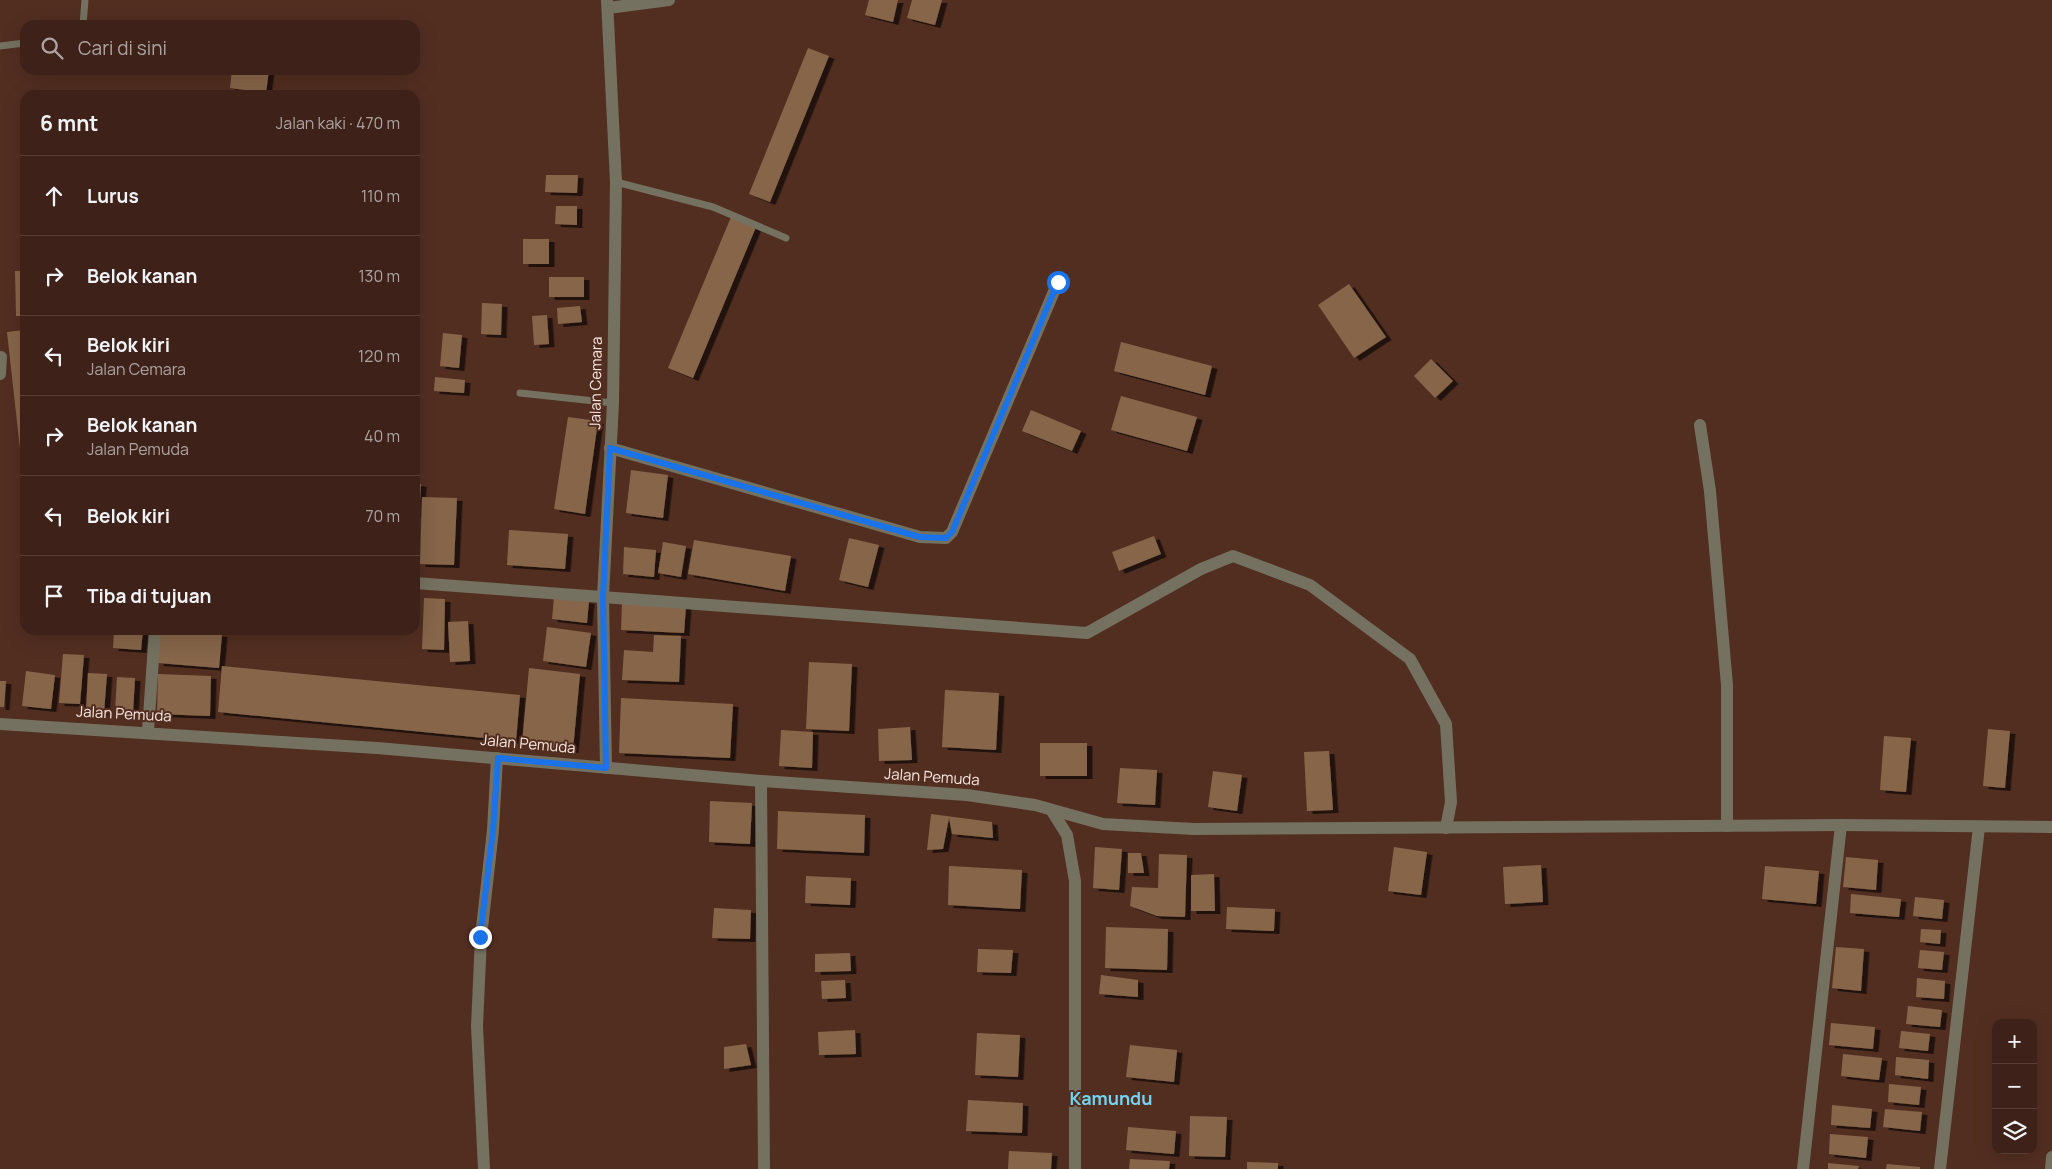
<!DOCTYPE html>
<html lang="id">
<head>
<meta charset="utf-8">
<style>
  body { margin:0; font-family:Manrope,sans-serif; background:#452a22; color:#f1f3f6 }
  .controls { position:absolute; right:15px; bottom:15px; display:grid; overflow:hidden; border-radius:10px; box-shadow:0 5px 20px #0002 }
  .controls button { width:45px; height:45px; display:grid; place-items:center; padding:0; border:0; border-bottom:1px solid #573f38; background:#3e2219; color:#f1f3f6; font:25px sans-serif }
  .stop { position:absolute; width:15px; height:15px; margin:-11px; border:4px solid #1a73e8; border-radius:50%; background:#fff }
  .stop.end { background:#1a73e8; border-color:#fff; box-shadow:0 1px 5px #0008 }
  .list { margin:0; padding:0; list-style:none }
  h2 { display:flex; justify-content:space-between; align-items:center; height:65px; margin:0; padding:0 20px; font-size:21px }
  h2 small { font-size:16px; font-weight:400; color:#ada4a2 }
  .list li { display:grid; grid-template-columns:32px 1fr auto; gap:15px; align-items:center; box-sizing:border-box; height:80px; padding:0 20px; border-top:1px solid #573f38 }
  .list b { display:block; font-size:19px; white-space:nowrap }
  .list p { margin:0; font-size:16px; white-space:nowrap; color:#ada4a2 }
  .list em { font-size:16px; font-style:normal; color:#ada4a2 }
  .icon { flex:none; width:28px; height:28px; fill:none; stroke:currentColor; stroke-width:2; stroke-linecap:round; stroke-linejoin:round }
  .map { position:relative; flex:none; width:2052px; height:1169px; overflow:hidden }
  .search { position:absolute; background:#3e2219; box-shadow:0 5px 20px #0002; left:20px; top:20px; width:400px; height:55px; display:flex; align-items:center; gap:12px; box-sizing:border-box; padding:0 18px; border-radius:15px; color:#ada4a2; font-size:19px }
  .panel { position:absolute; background:#3e2219; box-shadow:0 5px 20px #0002; left:20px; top:90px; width:400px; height:545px; border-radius:15px }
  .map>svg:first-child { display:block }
  .building { fill:#86654a; filter:url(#shadow) }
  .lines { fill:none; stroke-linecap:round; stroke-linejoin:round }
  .service { stroke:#747160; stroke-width:7 }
  .minor { stroke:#747160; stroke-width:12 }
  .route { stroke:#1a73e8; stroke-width:6 }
  .labels { text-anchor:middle; stroke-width:4; stroke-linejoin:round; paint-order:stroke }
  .street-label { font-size:15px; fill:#fce8e1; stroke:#522e21 }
  .quarter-label { font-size:18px; font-weight:bold; fill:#73d4f1; stroke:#522e21 }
</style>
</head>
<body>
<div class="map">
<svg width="2052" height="1169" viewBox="0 0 2052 1169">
  <defs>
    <filter id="shadow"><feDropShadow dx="5.5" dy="3" stdDeviation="0" flood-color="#0009"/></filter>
  </defs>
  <rect width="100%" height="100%" fill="#522e21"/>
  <g class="building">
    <polygon points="869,0 898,0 893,22 865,15"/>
    <polygon points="912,0 942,0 935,25 907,18"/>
    <polygon points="808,48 829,56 770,202 749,194"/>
    <polygon points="232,70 269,70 266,93 230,88"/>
    <polygon points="546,175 578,175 577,193 545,192"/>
    <polygon points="556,206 577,206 577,225 555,224"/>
    <polygon points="731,217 756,227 693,378 668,368"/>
    <rect x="523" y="239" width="26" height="25"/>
    <polygon points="15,271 25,271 25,316 16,316"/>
    <rect x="549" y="277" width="35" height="20"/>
    <polygon points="1349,284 1386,337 1354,358 1318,305"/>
    <polygon points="482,303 502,304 501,335 481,334"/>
    <polygon points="580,306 582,322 558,324 557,308"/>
    <polygon points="547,315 549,344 534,345 532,316"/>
    <polygon points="25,330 25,448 20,449 7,332"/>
    <polygon points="443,333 462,335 459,368 440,366"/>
    <polygon points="1121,342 1212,366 1205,395 1114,371"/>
    <polygon points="1431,359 1453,381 1435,398 1414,376"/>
    <polygon points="435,377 465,380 464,393 434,391"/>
    <polygon points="1121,396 1197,417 1187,451 1111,430"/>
    <polygon points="1031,410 1081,431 1072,451 1022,431"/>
    <polygon points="568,417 598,421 585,514 554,509"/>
    <polygon points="631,470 668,475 663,518 626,513"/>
    <polygon points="22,477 25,477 25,510 20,510"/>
    <polygon points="415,483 421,484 419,516 415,515"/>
    <polygon points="422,497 457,498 454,565 420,564"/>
    <polygon points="509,530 568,534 565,569 507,565"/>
    <polygon points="1154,536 1161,554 1119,571 1112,552"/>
    <polygon points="849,538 879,545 868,587 839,580"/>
    <polygon points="694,540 791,556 785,591 688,574"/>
    <polygon points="663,542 686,546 681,577 658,573"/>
    <polygon points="624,547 656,550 654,577 623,574"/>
    <polygon points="554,597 589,601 587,623 552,619"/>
    <polygon points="424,598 445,599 444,650 422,649"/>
    <polygon points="622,603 686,606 684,633 621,630"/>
    <polygon points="468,621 470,661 450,662 448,622"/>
    <polygon points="547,627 591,633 586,667 543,661"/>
    <polygon points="114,630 143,630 141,650 113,648"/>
    <polygon points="160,630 222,634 219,668 158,663"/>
    <polygon points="654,635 681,636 679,682 622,680 624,650 653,652"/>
    <polygon points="63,654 84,655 80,704 59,703"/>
    <polygon points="809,662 852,664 849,731 806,729"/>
    <polygon points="222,666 520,695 516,741 218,712"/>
    <polygon points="529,668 580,674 573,750 522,744"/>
    <polygon points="26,671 55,675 51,709 22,706"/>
    <polygon points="88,673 107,674 104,713 86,712"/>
    <polygon points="158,674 211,676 210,716 157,714"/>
    <polygon points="117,677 135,678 133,713 115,711"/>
    <polygon points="0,681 6,681 4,707 0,707"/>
    <polygon points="945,690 999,693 996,750 942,747"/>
    <polygon points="621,698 733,704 730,758 619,753"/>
    <polygon points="910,727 912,760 879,761 878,729"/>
    <polygon points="1988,729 2010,731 2005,788 1983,786"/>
    <polygon points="781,730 813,732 812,768 779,766"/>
    <polygon points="1884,736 1911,738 1906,792 1880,790"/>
    <rect x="1040" y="743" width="47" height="33"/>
    <polygon points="1329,751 1333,810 1307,811 1304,752"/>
    <polygon points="1120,768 1157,770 1155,805 1117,803"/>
    <polygon points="1213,771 1242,775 1237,811 1208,807"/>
    <polygon points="710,801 752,803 750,844 709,842"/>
    <polygon points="778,811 865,815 864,853 777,849"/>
    <polygon points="931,814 992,822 993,838 952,834 949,818 943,849 927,850"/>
    <polygon points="1095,847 1122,849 1119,890 1093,888"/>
    <polygon points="1394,847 1427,852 1421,895 1388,891"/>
    <polygon points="1128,853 1141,853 1144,873 1128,873"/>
    <polygon points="1159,854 1187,855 1185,917 1157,916 1130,906 1132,887 1158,888"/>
    <polygon points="1846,857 1878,860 1876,890 1843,887"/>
    <polygon points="1541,865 1543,902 1505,904 1503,867"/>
    <polygon points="949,866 1022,870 1020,909 948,905"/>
    <polygon points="1765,866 1819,871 1816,904 1762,899"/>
    <polygon points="1214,874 1215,911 1191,911 1191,875"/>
    <polygon points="806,876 851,878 850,905 805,903"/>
    <polygon points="1851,894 1901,899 1899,917 1850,913"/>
    <polygon points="1915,897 1944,900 1942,919 1913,916"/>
    <polygon points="1227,907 1275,909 1274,931 1226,929"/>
    <polygon points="714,908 751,910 750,939 712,938"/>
    <polygon points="1106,927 1168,929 1167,970 1105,968"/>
    <polygon points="1921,929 1941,930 1940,944 1920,942"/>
    <polygon points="1836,947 1864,949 1861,991 1832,988"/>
    <polygon points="978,949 1013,950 1011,973 977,972"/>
    <polygon points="1920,950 1944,952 1942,970 1918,968"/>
    <polygon points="850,953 851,971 815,972 815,954"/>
    <polygon points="1101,975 1138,980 1138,997 1099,994"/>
    <polygon points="1917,978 1945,981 1944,999 1916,997"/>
    <polygon points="845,980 846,998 822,999 821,981"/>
    <polygon points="1908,1006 1942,1010 1940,1027 1906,1024"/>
    <polygon points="1831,1023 1875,1027 1873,1049 1829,1045"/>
    <polygon points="855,1030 856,1054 819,1055 818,1032"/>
    <polygon points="1901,1031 1930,1034 1928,1051 1899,1048"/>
    <polygon points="977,1033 1020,1035 1018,1077 975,1075"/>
    <polygon points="746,1044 751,1065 724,1069 724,1047"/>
    <polygon points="1130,1045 1177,1050 1174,1082 1126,1077"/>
    <polygon points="1843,1054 1882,1058 1879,1080 1841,1076"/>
    <polygon points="1896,1057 1929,1060 1928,1079 1895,1075"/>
    <polygon points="1889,1084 1921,1087 1919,1105 1888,1102"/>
    <polygon points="968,1100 1023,1103 1022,1133 966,1131"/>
    <polygon points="1832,1105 1872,1109 1870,1128 1831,1125"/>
    <polygon points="1885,1109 1922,1112 1920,1131 1883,1127"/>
    <polygon points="1190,1116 1227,1117 1225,1157 1189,1156"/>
    <polygon points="1128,1127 1176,1131 1174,1154 1126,1150"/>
    <polygon points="1830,1134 1868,1137 1866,1158 1829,1154"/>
    <polygon points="1009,1151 1052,1153 1051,1169 1008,1169"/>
    <polygon points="1130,1159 1170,1161 1169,1169 1129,1169"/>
    <polygon points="1247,1162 1278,1163 1278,1169 1247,1169"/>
    <polygon points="1828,1163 1859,1166 1858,1169 1828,1169"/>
    <polygon points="1887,1164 1920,1167 1920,1169 1886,1169"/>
  </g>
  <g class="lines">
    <g class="service">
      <polyline points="83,25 85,0"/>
      <polyline points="0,46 25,43"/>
      <polyline points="616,182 713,207 786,238"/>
      <polyline points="520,393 613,403"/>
    </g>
    <g class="minor">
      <polyline points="608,8 669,0"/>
      <polyline points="0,374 1,357"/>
      <polyline points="1700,425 1710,491 1727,685 1727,826"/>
      <polyline points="610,448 920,537 946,538 952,532 1058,282"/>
      <polyline points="415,583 1087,633 1201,569 1233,556 1310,585 1410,659 1446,724 1451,802 1446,828"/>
      <polyline points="0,724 377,748 761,781 967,795 1035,805 1103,824 1194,829 1841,825 2052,827"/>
      <polyline points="148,731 155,630"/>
      <polyline points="606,768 603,597 613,403 616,182 607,0"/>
      <polyline points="761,781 764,1169"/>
      <polyline points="1052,811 1067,835 1075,881 1075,1169"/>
      <polyline points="484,1169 477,1026 481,937 493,830 497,758"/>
      <polyline points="1803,1169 1841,825"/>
      <polyline points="1940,1169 1979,827"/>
      <polyline points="2051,1169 2052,1157"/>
    </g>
  </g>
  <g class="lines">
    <polyline class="route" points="480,937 493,830 498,758 606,768 603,597 610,448 920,537 946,538 952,532 1058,282"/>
  </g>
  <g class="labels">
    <g class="street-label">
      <text transform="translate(596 383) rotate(-89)" y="5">Jalan Cemara</text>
      <text transform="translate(124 714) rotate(3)" y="5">Jalan Pemuda</text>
      <text transform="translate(528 744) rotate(5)" y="5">Jalan Pemuda</text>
      <text transform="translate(932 777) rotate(4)" y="5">Jalan Pemuda</text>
    </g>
    <g class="quarter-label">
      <text x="1111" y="1105">Kamundu</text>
    </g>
  </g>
</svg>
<div class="controls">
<button>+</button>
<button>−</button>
<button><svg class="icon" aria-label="layers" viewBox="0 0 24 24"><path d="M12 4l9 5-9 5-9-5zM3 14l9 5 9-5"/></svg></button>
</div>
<div class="stop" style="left:1058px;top:282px"></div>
<div class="stop end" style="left:480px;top:937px"></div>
<div class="search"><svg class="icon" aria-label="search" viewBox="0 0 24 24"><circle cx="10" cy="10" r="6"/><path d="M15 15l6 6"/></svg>Cari di sini</div>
<section class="panel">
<h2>6 mnt<small>Jalan kaki · 470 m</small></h2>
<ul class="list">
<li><svg class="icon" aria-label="ahead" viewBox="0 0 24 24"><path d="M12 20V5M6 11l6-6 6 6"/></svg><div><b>Lurus</b></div><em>110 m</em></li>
<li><svg class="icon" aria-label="right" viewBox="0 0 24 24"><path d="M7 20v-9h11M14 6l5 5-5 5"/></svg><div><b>Belok kanan</b></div><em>130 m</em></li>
<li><svg class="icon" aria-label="left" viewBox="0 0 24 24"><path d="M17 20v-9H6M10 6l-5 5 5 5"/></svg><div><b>Belok kiri</b><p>Jalan Cemara</p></div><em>120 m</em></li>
<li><svg class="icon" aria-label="right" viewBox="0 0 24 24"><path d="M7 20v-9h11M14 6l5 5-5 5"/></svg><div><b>Belok kanan</b><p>Jalan Pemuda</p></div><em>40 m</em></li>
<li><svg class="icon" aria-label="left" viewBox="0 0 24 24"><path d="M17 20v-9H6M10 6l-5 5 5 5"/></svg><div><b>Belok kiri</b></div><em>70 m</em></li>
<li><svg class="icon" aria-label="arrive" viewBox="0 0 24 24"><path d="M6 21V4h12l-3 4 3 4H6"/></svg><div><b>Tiba di tujuan</b></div></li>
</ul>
</section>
</div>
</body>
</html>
